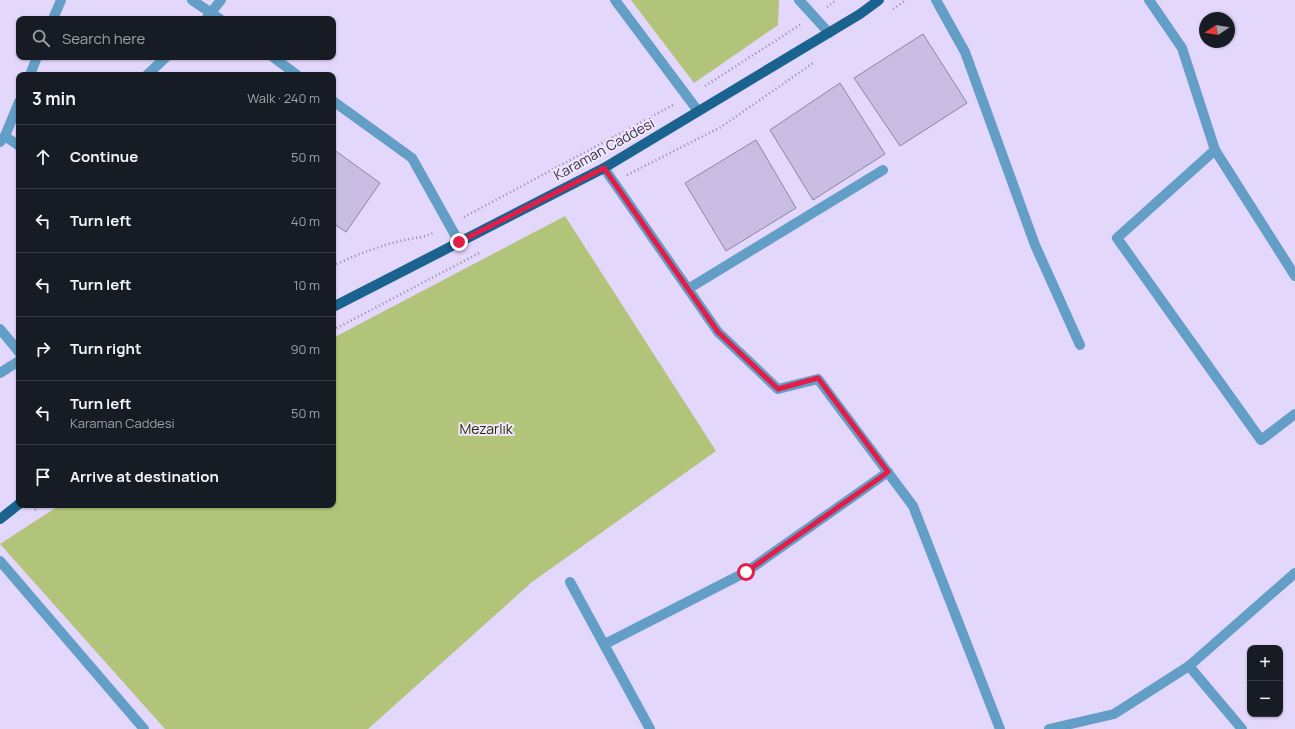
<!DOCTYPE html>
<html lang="en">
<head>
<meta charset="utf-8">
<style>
  body { margin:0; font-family:Manrope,sans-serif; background:#242831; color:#f1f3f6 }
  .controls { position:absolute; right:12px; bottom:12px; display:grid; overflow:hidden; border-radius:8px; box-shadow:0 1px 3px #0004 }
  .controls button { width:36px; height:36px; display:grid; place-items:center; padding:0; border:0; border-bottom:1px solid #363941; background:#171b24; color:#f1f3f6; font:20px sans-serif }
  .compass { position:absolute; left:1199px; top:12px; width:36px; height:36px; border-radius:50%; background:#171b24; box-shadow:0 1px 3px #0004; rotate:258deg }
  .stop { position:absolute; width:12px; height:12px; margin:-9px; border:3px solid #e11d48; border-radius:50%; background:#fff }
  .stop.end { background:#e11d48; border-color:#fff; box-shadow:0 1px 4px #0008 }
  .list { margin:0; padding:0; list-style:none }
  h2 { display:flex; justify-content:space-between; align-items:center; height:52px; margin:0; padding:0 16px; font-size:17px }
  h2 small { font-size:13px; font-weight:400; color:#9ea1a6 }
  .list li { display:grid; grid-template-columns:26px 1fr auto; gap:12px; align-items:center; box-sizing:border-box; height:64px; padding:0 16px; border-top:1px solid #363941 }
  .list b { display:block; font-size:15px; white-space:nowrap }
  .list p { margin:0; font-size:13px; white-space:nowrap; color:#9ea1a6 }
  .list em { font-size:13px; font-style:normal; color:#9ea1a6 }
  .icon { flex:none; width:22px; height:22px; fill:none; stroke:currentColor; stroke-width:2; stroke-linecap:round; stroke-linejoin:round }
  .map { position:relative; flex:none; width:1295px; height:729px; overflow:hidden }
  .search { position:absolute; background:#171b24; box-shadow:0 1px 3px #0004; left:16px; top:16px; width:320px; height:44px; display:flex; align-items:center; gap:10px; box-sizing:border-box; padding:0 14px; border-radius:8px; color:#9ea1a6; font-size:15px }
  .panel { position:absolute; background:#171b24; box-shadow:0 1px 3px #0004; left:16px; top:72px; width:320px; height:436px; border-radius:8px }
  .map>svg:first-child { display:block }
  .green { fill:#b1c479 }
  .building { fill:#cabde3; stroke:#8e83a5 }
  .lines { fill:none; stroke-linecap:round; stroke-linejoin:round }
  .path { stroke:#9289a3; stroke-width:2.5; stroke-dasharray:1 3; stroke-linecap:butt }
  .minor { stroke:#639ec7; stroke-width:10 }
  .major { stroke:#19638e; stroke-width:10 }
  .route { stroke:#e11d48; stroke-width:5 }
  .labels { text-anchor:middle; stroke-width:4; stroke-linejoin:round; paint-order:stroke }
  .street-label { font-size:14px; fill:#393443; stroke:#eee7fe }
  .park-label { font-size:14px; fill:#283105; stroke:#eee7fe }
</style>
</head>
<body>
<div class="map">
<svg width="1295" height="729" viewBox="0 0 1295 729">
  <rect width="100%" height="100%" fill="#e3d7fc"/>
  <g class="green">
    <polygon points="631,0 779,0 778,25 694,83"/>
    <polygon points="565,216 716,451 532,582 368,729 165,729 0,544 60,505 333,505 333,338"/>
  </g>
  <g class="building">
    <polygon points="923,34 967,103 900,146 854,78"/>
    <polygon points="840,83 885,154 813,200 770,130"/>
    <polygon points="756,140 796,208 726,251 685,183"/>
    <polygon points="333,149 380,183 346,232 333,223"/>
  </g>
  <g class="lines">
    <g class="path">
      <polyline points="827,7 836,0"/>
      <polyline points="893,9 906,0"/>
      <polyline points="705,86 800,25"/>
      <polyline points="627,175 721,127 813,63"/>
      <polyline points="464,217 673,105"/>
      <path d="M333 266C353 256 374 248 396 242 409 238 422 239 435 232"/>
      <polyline points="333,330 481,252"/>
      <polyline points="35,510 41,505"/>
    </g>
    <g class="minor">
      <polyline points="192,0 220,19"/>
      <polyline points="615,0 698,111"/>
      <polyline points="799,0 829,33"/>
      <polyline points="936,0 965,52 1035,245 1080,345"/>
      <polyline points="1149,0 1182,48 1215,150 1295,276"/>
      <polyline points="53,19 61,0"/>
      <polyline points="206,19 221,0"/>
      <polyline points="273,57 297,75"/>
      <polyline points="30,75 37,57"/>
      <polyline points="147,75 166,57"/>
      <polyline points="333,101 412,158 459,242"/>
      <polyline points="5,136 19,146"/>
      <polyline points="0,142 5,136 19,102"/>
      <polyline points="1215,150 1117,238 1261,440 1295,414"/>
      <polyline points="604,168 718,332 778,389 818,379 913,506 1000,729"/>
      <polyline points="688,289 883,170"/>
      <polyline points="0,329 19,352"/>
      <polyline points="0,373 19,361"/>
      <polyline points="0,561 144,729"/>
      <polyline points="570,582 650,729"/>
      <polyline points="605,644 746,572 888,472"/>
      <polyline points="1189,666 1242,729"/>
      <polyline points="1049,729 1114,714 1189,666 1295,573"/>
    </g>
    <g class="major">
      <polyline points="333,307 604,168 860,14 879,0"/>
      <polyline points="0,519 19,504"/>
    </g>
  </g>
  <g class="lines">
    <polyline class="route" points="459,242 604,168 718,332 778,389 818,378 888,472 746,572"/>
  </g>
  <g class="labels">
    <g class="street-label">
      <text transform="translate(604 149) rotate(-29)" y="5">Karaman Caddesi</text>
    </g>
    <g class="park-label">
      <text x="486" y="434">Mezarlık</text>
    </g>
  </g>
</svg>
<div class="controls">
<button>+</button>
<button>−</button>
</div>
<svg class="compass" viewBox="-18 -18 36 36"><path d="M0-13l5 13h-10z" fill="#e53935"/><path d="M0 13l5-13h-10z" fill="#9ea1a6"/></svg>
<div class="stop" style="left:746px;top:572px"></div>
<div class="stop end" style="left:459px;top:242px"></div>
<div class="search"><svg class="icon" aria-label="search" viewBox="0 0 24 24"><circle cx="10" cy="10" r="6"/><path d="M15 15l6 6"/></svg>Search here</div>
<section class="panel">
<h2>3 min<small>Walk · 240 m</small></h2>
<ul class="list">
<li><svg class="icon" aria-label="ahead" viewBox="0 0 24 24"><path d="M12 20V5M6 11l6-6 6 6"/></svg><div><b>Continue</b></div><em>50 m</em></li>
<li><svg class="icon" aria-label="left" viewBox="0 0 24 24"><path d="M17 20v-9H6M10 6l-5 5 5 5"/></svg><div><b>Turn left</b></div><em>40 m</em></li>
<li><svg class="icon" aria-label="left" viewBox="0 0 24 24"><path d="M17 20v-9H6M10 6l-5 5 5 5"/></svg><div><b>Turn left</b></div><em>10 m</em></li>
<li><svg class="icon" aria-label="right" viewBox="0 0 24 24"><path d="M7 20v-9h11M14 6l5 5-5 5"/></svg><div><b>Turn right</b></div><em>90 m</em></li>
<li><svg class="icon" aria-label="left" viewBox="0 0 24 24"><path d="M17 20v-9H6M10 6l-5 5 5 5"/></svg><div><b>Turn left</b><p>Karaman Caddesi</p></div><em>50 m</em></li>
<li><svg class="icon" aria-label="arrive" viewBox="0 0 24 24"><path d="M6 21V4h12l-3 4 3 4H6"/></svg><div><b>Arrive at destination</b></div></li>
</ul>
</section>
</div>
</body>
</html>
